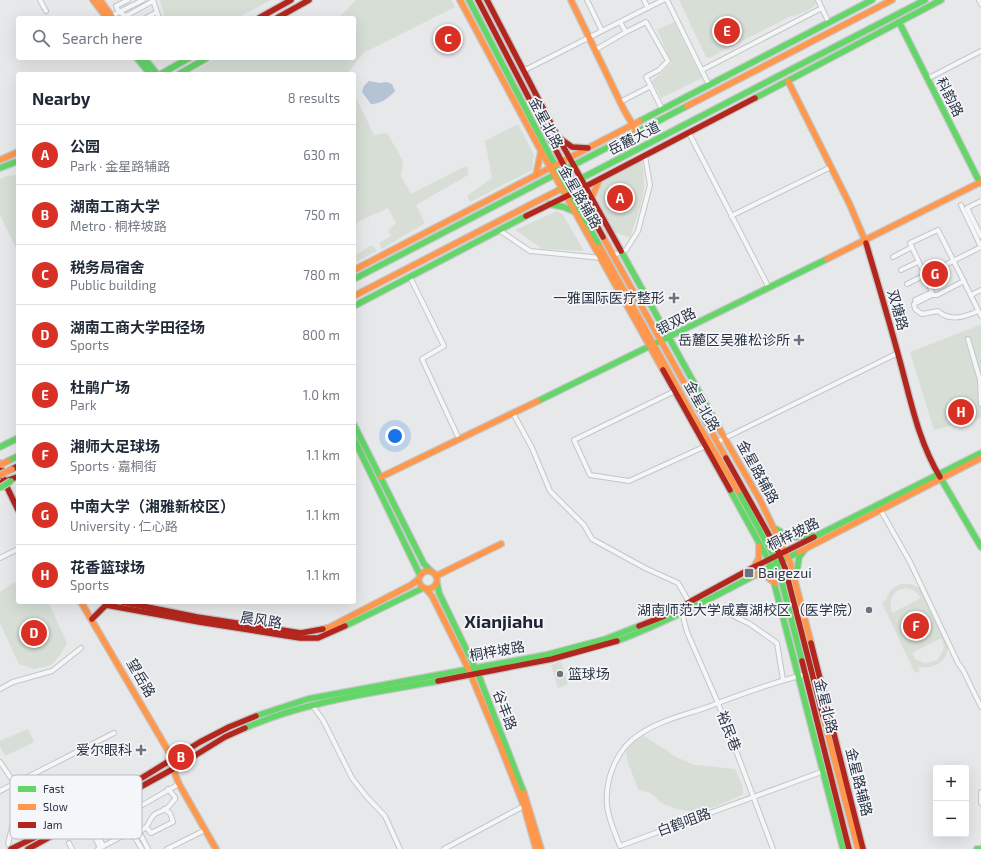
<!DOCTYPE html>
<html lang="en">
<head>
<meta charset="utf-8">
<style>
  body { margin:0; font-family:"Exo 2","Noto Sans SC",sans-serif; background:#f2f2f3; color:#1f2937 }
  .controls { position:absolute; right:12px; bottom:12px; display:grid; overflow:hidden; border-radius:4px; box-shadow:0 4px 16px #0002 }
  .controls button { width:36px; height:36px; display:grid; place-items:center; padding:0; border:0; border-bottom:1px solid #e0e1e3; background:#fff; color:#1f2937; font:20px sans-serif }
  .you { position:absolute; left:395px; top:436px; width:14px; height:14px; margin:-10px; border:3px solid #fff; border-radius:50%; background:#1a73e8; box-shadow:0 0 0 6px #1a73e833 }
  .badge { display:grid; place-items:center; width:26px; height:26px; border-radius:50%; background:#d93025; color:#fff; font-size:13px; font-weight:700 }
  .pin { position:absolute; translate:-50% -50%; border:2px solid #fff; box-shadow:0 1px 4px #0006 }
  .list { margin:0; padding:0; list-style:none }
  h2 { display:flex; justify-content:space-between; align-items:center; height:52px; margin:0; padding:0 16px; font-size:17px }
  h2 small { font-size:13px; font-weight:400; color:#747a83 }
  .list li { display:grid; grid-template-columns:26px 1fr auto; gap:12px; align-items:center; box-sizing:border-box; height:60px; padding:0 16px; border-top:1px solid #e0e1e3 }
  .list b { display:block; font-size:15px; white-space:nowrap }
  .list p { margin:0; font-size:13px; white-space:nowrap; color:#747a83 }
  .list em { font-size:13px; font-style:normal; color:#747a83 }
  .icon { flex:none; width:22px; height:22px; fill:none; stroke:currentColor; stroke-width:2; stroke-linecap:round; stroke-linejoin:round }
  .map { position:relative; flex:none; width:981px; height:849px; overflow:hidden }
  .search { position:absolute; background:#fff; box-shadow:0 4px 16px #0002; left:16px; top:16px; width:340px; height:44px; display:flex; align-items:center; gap:10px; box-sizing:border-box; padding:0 14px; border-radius:4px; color:#747a83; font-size:15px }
  .panel { position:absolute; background:#fff; box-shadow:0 4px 16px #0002; left:16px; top:72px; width:340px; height:532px; border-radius:4px }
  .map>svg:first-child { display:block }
  .green { fill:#d6ded6; fill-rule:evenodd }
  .water { fill:#b4c4d5 }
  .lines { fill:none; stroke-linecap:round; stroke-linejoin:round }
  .street-casing { stroke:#c4c6c8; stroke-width:6 }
  .fast-casing { stroke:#c4c6c8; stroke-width:8 }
  .slow-casing { stroke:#c4c6c8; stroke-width:8 }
  .jam-casing { stroke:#c4c6c8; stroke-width:8 }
  .street { stroke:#f5f6f7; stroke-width:4 }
  .fast { stroke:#63d668; stroke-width:5.5 }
  .slow { stroke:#ff974d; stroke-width:5.5 }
  .jam { stroke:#b3261e; stroke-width:5.5 }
  .fast-bridge-casing { stroke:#c4c6c8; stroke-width:8; stroke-linecap:butt }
  .slow-bridge-casing { stroke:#c4c6c8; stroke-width:8; stroke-linecap:butt }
  .fast-bridge { stroke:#63d668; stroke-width:5.5 }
  .slow-bridge { stroke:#ff974d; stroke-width:5.5 }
  .poi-dot { fill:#6c737f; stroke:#f4f6f9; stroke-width:1.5 }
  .labels { text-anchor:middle; stroke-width:3.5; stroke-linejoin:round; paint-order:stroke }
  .street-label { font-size:14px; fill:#2b3445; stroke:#f4f6f9 }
  .poi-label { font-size:14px; fill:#2b3445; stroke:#f4f6f9; text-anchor:end }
  .district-label { font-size:18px; font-weight:bold; fill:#1d2536; stroke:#f4f6f9 }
  .key { fill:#f4f6f9; stroke:#b8bcc3; stroke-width:1 }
  .key-label { font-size:11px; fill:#2b3445 }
</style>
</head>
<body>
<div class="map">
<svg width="981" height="849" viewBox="0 0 981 849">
  <rect width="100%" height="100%" fill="#e6e8ea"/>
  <g class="green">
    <polygon points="160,0 271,0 237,18 165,18"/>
    <polygon points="356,0 451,0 455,7 363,53 347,74 189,74 217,58 354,58 354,18 339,18"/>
    <path d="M679 0H818C816 9 801 13 794 16L793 15 709 58 706 57Z"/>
    <polygon points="674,22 702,78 661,98 652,81 672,63 657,30"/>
    <polygon points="354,94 374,135 387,133 403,161 401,176 411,194 466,166 468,168 468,175 416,205 425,223 382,249 379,243 391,236 388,231 396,223 388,208 359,221 354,230"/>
    <polygon points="518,124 534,155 532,170 470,202 467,196 492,178 485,141"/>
    <path d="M642 160C643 169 645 179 644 189 642 205 635 222 630 238L614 232 598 202 597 193 599 186 607 178Z"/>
    <polygon points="18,175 18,252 0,215 0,179 7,176"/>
    <polygon points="557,211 563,215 584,251 543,249 515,230"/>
    <polygon points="372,245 377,251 354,263 354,256"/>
    <polygon points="980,325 981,327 981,418 934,430 910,352"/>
    <polygon points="751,459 761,479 753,482 744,462"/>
    <polygon points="18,582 18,602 48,602 67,643 60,655 51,665 34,669 19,664 0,623 0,592 11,584"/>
    <path d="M901 584H911L921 589 948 644C948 663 934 669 918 667L920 671 915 673 882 603 886 600C888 592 893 587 901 584ZM905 588C913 589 916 591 921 598L892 613C889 601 891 591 905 588ZM941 638C946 649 943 653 936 661L924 663 915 659 912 653Z"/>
    <polygon points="561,661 568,684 558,688 551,665"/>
    <polygon points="28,729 34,742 5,756 0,746 0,741"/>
    <path d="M644 736 678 758 695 765 735 769 743 787V794C715 808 693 819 662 803 658 800 654 795 650 793 646 791 642 791 638 789L627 760 626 749 633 742Z"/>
  </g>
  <path class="water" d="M369 81 380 83 387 82 392 84 395 91C389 98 380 104 371 104L362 92 364 86Z"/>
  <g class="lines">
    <defs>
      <g id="street">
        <polyline points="40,0 46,11"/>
        <polyline points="143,0 119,12 126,16 153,1"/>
        <polyline points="153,0 159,18"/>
        <polyline points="587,0 602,31"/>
        <polyline points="644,0 648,8"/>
        <polyline points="667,0 709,85"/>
        <polyline points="818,0 829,23"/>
        <polyline points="979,0 981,4"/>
        <polyline points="112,16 119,12 116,6 128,0"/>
        <polyline points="146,18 157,12"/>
        <polyline points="620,22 626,32"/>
        <polyline points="595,50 626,32 646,22 668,61 659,70 646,77 662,109"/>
        <polyline points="702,70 822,8"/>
        <polyline points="523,71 663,0"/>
        <polyline points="927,79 981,51"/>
        <polyline points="620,102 651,86"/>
        <polyline points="689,133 769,288"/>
        <polyline points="981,201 967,208 981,236"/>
        <polyline points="961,205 981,247"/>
        <polyline points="731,216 831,167"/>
        <polyline points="499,230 530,251 602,258"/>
        <path d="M981 247 925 275 910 243 938 230C952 258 967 287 981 316"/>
        <polyline points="614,255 626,250 638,231 650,185 645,156"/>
        <polyline points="893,257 912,247"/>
        <polyline points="901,270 918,262"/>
        <polyline points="410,277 444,346 422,359 459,439"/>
        <path d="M964 281 937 295H932L914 304 915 309 922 314 938 311C950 322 965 317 978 311"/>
        <polyline points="907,284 925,275 932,292 915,300"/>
        <polyline points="971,295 981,290"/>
        <polyline points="968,339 980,380 981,404"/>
        <polyline points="677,390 574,440 590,475 629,481 708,445"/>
        <polyline points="513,413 532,448 550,491 584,525 592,539 645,568 678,583 689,602"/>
        <polyline points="717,442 898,353"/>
        <polyline points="880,509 910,562 958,663 963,670 981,707"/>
        <polyline points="0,558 18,549"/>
        <polyline points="705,602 750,624 777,643 783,680"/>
        <polyline points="682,613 687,632 718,703 773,849"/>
        <path d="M806 674C772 683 738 695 705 708 684 715 659 721 640 734 617 748 605 778 607 805 608 818 615 833 620 846L824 771"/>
        <polyline points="0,689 13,682 52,671 81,648"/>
        <polyline points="312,705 323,720 352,778 366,796 385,816 400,849"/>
        <polyline points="0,762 15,784 21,789 23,780"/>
        <polyline points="0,791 114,733"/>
        <polyline points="981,792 981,803"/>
        <polyline points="123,797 128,811 148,849"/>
        <polyline points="90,816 103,846"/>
        <polyline points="86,818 100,848"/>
        <polyline points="116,820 179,784"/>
        <polyline points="147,828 151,833 173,822 170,813 164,809"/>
        <path d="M139 832C151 825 146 825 153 816 156 812 162 812 167 808 170 806 172 802 175 799V797L168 789"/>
        <polyline points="69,843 72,849"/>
        <polyline points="8,844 21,789"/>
        <polyline points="98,849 126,834 132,833 142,849"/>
        <polyline points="167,849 205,830"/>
        <polyline points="444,849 524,806"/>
      </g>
      <g id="fast">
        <polyline points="469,0 559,173 600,247"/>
        <polyline points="899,22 980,183"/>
        <polyline points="137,58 150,74"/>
        <polyline points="144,58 157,74"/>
        <polyline points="161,74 189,58"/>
        <polyline points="179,74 207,58"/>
        <polyline points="755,98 941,0"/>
        <polyline points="640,121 872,0"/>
        <polyline points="0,168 18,161"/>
        <polyline points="557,191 925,0"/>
        <polyline points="549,204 564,207 582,215"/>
        <polyline points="621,251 720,430"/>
        <polyline points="354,279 687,106"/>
        <polyline points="354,306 526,216"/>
        <polyline points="538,401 827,259"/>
        <polyline points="354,425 424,564 431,571"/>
        <polyline points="354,439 420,575"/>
        <polyline points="0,447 18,438"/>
        <polyline points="8,461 18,456"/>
        <polyline points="940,477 981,547"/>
        <polyline points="730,490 768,559 843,849"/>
        <polyline points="738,491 773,555 779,571 802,661"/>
        <path d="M776 529C788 537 798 539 813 536"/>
        <polyline points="814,537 981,453"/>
        <polyline points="796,578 799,557 805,549"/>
        <polyline points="437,583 439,593 478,674 524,793"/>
        <polyline points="345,626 423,588"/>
        <path d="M617 641C680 617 739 583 799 552"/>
        <polyline points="256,716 308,699 546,655 606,639 639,626"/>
        <path d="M245 728C306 701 373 693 438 681"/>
        <polyline points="977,849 981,849"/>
      </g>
      <g id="slow">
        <polyline points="93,0 107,18"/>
        <polyline points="100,0 113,18"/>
        <polyline points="460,0 541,151 536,175"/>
        <polyline points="571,0 624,110 637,132"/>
        <polyline points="788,81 850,205 866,243"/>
        <polyline points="687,106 892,0"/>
        <polyline points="541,151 663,370"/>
        <polyline points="0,160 18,152"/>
        <polyline points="591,213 592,197 599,180"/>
        <polyline points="603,237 726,458"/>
        <polyline points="600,247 693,416 738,491"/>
        <polyline points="827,259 981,182"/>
        <polyline points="354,270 640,121"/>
        <polyline points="354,296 557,191"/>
        <polyline points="720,430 760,500 790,562 811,643"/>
        <polyline points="381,477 538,401"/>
        <polyline points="799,552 981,458"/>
        <polyline points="754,567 759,558 759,546"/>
        <circle cx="428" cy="580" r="9"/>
        <polyline points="755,575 766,576 775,583"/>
        <polyline points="436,576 501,544"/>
        <polyline points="426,589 432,596 468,668 500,745 524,806 536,849"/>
        <polyline points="81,602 173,759 173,769 179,784 216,849"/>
        <polyline points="323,629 330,627 411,585 419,579"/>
        <polyline points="823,716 858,849"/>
        <polyline points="524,793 541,849"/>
      </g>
      <g id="jam">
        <polyline points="478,0 562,162 603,237"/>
        <polyline points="487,0 558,137 572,147 588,148"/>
        <polyline points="259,18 291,0"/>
        <polyline points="277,18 309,0"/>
        <polyline points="558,137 621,251"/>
        <polyline points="526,216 571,194 755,98"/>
        <path d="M866 243C877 280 888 317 898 354 910 396 917 439 940 477"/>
        <polyline points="663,370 730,490"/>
        <polyline points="726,458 778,551 785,568 823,716"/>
        <polyline points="0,463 4,481 18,510"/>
        <polyline points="12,469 18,466"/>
        <polyline points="0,483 17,477"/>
        <polyline points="122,602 197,617 301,633 323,629"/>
        <polyline points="92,619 106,605 199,622 300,638 318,638 345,626"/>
        <polyline points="639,626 662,617 754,567 814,537"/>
        <polyline points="811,643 863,849"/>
        <polyline points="802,661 849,849"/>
        <polyline points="438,681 552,659 617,641"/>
        <polyline points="11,849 85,813 200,742 229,727 256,716"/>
        <polyline points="28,849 173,769 225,737 245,728"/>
      </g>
    </defs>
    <use href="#street" class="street-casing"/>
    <use href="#fast" class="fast-casing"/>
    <use href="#slow" class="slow-casing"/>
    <use href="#jam" class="jam-casing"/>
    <use href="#street" class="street"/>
    <use href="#fast" class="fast"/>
    <use href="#slow" class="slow"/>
    <use href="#jam" class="jam"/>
    <defs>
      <polyline id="fast-bridge" points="0,488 11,481"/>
      <g id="slow-bridge">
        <polyline points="0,465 8,461"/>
        <polyline points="0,475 12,469"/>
      </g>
    </defs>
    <use href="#fast-bridge" class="fast-bridge-casing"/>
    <use href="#slow-bridge" class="slow-bridge-casing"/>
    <use href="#fast-bridge" class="fast-bridge"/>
    <use href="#slow-bridge" class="slow-bridge"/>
  </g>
  <g class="poi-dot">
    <path d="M672 292h4v4h4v4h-4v4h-4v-4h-4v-4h4z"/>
    <path d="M797 334h4v4h4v4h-4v4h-4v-4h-4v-4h4z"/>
    <rect x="744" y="568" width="10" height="10" rx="2"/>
    <circle cx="869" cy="610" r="4"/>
    <circle cx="560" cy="674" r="4"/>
    <path d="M139 744h4v4h4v4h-4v4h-4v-4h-4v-4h4z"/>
  </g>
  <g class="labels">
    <g class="street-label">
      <text transform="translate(950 97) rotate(63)" y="5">科韵路</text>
      <text transform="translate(546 123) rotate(62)" y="5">金星北路</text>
      <text transform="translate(634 138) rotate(-27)" y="5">岳麓大道</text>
      <text transform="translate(580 197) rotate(60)" y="5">金星路辅路</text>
      <text transform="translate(898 310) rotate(74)" y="5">双塘路</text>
      <text transform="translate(676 321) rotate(-27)" y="5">银双路</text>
      <text transform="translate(702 406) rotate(60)" y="5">金星北路</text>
      <text transform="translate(758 472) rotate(61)" y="5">金星路辅路</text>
      <text transform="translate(793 534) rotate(-26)" y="5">桐梓坡路</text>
      <text transform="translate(261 620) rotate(9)" y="5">晨风路</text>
      <text transform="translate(497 651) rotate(-10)" y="5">桐梓坡路</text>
      <text transform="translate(141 678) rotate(60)" y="5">望岳路</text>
      <text transform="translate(826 706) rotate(76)" y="5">金星北路</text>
      <text transform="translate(505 710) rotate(69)" y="5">谷丰路</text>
      <text transform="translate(729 731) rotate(69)" y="5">裕民巷</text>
      <text transform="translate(859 782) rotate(76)" y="5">金星路辅路</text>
      <text transform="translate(684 822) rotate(-20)" y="5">白鹤咀路</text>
    </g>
    <g class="poi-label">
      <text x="665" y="303">一雅国际医疗整形</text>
      <text x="790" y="345">岳麓区吴雅松诊所</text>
      <text x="758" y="578" text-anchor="start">Baigezui</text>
      <text x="861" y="615">湖南师范大学咸嘉湖校区（医学院）</text>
      <text x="568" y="679" text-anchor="start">篮球场</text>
      <text x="132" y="755">爱尔眼科</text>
    </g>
    <g class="district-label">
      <text x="504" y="628">Xianjiahu</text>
    </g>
  </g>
  <rect x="10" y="775" width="132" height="64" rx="6" class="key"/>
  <rect x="18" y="786" width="18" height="6" fill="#63d668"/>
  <rect x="18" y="804" width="18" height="6" fill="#ff974d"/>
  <rect x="18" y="822" width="18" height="6" fill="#b3261e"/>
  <g class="key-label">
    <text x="43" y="793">Fast</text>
    <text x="43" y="811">Slow</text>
    <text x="43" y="829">Jam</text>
  </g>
</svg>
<div class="controls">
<button>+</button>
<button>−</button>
</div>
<div class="you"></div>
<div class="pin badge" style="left:620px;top:198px">A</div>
<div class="pin badge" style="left:181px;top:757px">B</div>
<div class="pin badge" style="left:448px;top:39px">C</div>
<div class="pin badge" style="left:34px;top:633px">D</div>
<div class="pin badge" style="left:727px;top:31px">E</div>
<div class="pin badge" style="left:916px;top:626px">F</div>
<div class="pin badge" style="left:935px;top:274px">G</div>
<div class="pin badge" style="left:961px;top:412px">H</div>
<div class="search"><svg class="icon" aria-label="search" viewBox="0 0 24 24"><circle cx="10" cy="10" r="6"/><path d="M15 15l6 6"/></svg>Search here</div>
<section class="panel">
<h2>Nearby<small>8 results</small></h2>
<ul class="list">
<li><span class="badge">A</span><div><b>公园</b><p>Park · 金星路辅路</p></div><em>630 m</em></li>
<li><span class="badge">B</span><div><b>湖南工商大学</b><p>Metro · 桐梓坡路</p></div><em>750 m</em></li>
<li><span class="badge">C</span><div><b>税务局宿舍</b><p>Public building</p></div><em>780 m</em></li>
<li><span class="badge">D</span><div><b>湖南工商大学田径场</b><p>Sports</p></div><em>800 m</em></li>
<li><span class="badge">E</span><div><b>杜鹃广场</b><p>Park</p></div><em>1.0 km</em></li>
<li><span class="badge">F</span><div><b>湘师大足球场</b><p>Sports · 嘉桐街</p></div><em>1.1 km</em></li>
<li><span class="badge">G</span><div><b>中南大学（湘雅新校区）</b><p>University · 仁心路</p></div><em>1.1 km</em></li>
<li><span class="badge">H</span><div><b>花香篮球场</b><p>Sports</p></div><em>1.1 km</em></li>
</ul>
</section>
</div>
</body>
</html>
